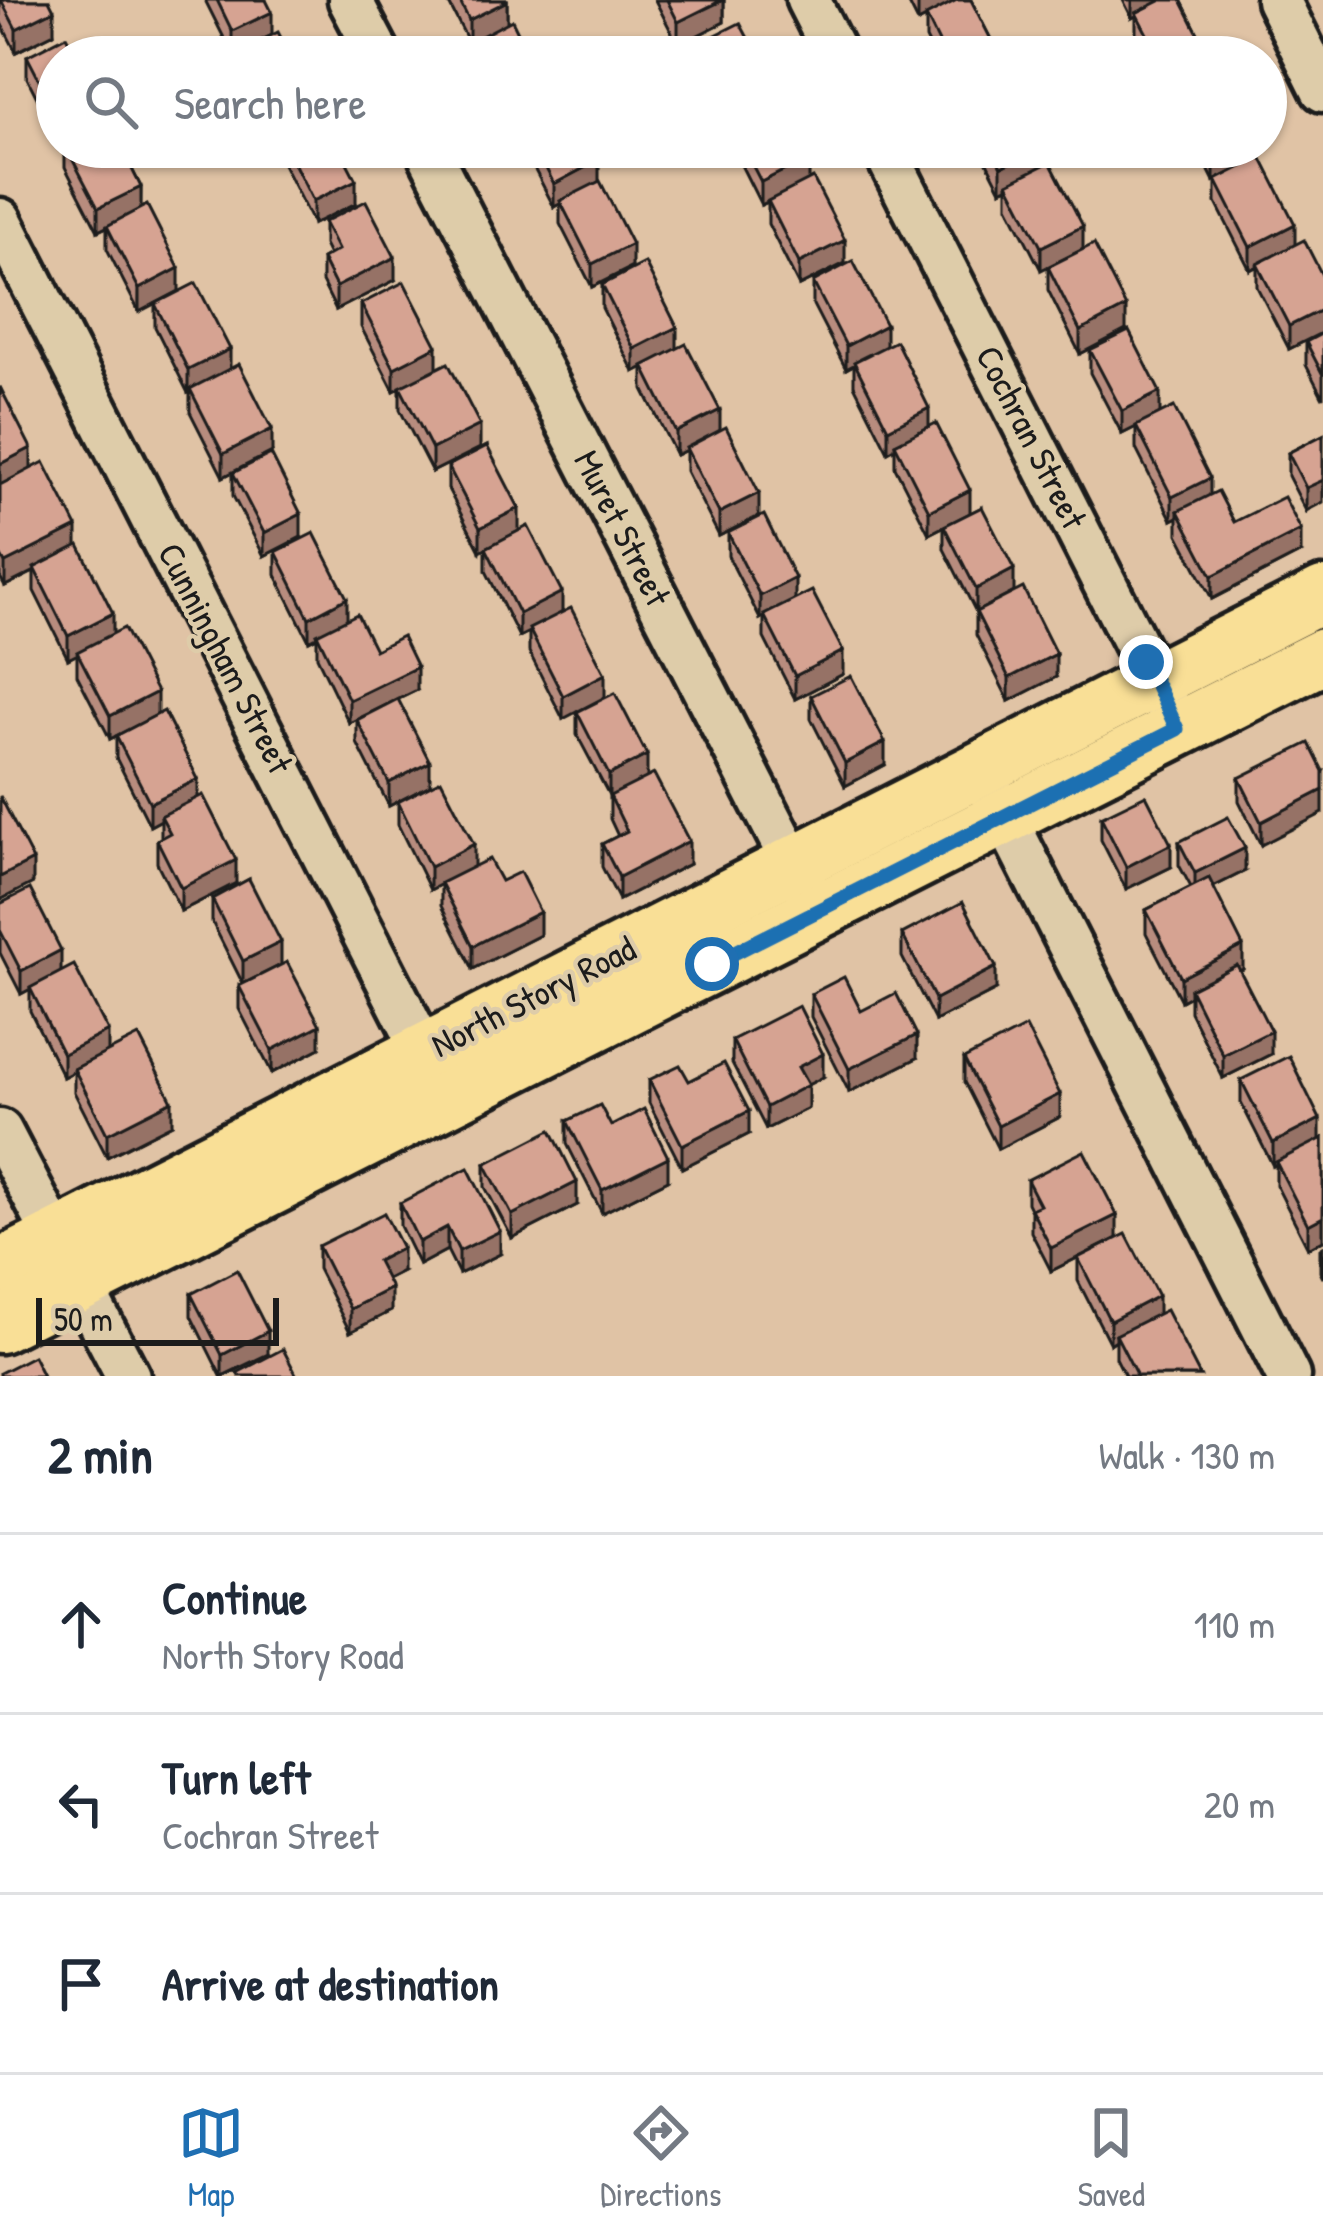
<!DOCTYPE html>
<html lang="en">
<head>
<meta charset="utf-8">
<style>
  body { margin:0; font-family:"Patrick Hand",sans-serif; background:#f2f2f3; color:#1f2937 }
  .scale { position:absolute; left:36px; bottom:30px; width:243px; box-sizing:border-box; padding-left:12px; border:6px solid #1c1c1c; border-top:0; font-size:33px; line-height:42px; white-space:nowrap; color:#1c1c1c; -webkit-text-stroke:9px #decca9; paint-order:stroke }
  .stop { position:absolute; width:36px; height:36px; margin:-27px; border:9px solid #1f6fb2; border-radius:50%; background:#fff }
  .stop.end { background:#1f6fb2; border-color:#fff; box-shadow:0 3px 12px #0008 }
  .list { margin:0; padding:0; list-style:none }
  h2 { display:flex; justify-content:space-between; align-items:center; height:156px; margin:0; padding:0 48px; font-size:51px }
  h2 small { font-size:39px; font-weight:400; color:#747a83 }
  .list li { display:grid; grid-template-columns:78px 1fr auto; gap:36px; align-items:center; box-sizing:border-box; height:180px; padding:0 48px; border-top:3px solid #e0e1e3 }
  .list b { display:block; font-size:45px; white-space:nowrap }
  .list p { margin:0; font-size:39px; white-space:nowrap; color:#747a83 }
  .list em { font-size:39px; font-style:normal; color:#747a83 }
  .icon { flex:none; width:66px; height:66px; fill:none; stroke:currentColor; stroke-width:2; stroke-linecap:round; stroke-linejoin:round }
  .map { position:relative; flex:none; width:1323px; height:1376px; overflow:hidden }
  .search { position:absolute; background:#fff; box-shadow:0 3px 9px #0004; left:36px; right:36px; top:36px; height:132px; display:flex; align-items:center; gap:30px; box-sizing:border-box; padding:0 42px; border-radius:66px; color:#747a83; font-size:45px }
  .sheet { height:696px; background:#fff }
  nav { display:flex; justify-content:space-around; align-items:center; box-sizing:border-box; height:168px; border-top:3px solid #e0e1e3; background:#fff; font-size:33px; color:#747a83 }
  nav a { display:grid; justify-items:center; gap:6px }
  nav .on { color:#1f6fb2 }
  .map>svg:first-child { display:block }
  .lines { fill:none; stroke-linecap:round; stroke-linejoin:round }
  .minor-casing { stroke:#1c1c1c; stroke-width:51 }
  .major-casing { stroke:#1c1c1c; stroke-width:63 }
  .minor { stroke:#decca9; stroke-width:42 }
  .major { stroke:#f9df96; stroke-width:54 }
  .wall { fill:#b88c7e; stroke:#1c1c1c; stroke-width:3 }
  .shaded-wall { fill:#967266; stroke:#1c1c1c; stroke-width:3 }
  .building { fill:#d6a392; stroke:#1c1c1c; stroke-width:3 }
  .route { stroke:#1f6fb2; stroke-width:15 }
  .labels { text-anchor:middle; stroke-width:9; stroke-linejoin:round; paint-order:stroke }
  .street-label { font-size:36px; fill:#1c1c1c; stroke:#decca9 }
</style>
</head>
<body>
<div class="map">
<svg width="1323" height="1376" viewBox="0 0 1323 1376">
  <rect width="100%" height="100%" fill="#e0c3a5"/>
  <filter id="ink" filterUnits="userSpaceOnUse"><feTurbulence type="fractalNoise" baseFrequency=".00833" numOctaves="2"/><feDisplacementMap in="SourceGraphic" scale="24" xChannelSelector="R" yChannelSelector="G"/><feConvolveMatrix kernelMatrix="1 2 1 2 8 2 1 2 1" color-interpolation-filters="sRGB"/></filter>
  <g filter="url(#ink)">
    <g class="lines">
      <defs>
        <g id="minor">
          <polyline points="350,0 380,57"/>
          <polyline points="808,0 837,57"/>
          <polyline points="1278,0 1323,90"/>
          <polyline points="426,147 806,888"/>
          <polyline points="883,147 1168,708"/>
          <polyline points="0,220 438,1079"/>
          <polyline points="991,790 1288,1376"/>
          <polyline points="0,1131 128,1376"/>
        </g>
        <g id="major">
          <polyline points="0,1267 1323,595"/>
          <polyline points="0,1325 1323,656"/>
        </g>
      </defs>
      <use href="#minor" class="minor-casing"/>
      <use href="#major" class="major-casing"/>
      <use href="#minor" class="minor"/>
      <use href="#major" class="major"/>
    </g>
    <g class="wall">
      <polygon points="0,0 49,0 54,33 16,52 0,21"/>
      <polygon points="205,0 266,0 272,35 232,54"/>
      <polygon points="447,0 507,0 507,23 530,57 474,57 474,41 469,43"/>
      <polygon points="655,0 724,0 724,22 678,45"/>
      <polygon points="907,0 971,0 1000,57 935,57 926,39 926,18 918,22"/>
      <polygon points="1123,0 1181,0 1210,57 1147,57 1136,36 1136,16 1132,18"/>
      <polygon points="27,56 57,57 57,137 27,78"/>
      <polygon points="65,147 121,147 141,187 139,312 107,249 107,227 98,231 65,167"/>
      <polygon points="281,147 339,147 356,203 313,224 281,160"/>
      <polygon points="523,147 593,147 599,181 632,267 592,287 560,224 560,203 554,207"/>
      <polygon points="732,147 803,147 809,180 845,263 799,286 768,224 768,202 761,205"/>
      <polygon points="979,147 1042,147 1041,270 1008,206 1008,187 1001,190"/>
      <polygon points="1197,147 1253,147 1214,181"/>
      <polygon points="1216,180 1295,245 1323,277 1323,332 1289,349 1257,287 1257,266 1250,270 1216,203"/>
      <polygon points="324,222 395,280 336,310 322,282 322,259 329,255 324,245"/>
      <polygon points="1048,267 1126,330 1080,354 1048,290"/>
      <polygon points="813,282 886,346 929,427 970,513 929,534 895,467 895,448 888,452 854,385 854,364 846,369 813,305"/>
      <polygon points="602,285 677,349 720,430 759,516 719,536 686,471 686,450 676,455 643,389 643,367 634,372 602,308"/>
      <polygon points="155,304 230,369 272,452 223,477 190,412 190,392 188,393 155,327"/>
      <polygon points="361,304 437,369 480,448 432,472 400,410 400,388 394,391 361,327"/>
      <polygon points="1323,333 1323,398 1306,365 1306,342"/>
      <polygon points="1090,350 1160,414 1210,495 1234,522 1301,553 1212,599 1178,534 1178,517 1172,520 1136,449 1136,427 1122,434 1090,373"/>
      <polygon points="0,387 31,469 77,546 113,633 157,715 198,798 236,883 181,911 157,863 157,840 161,838 161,820 150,826 116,758 116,736 110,739 77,675 77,654 68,659 34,591 34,572 5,586 0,577"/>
      <polygon points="1323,435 1306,511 1288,476 1288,453"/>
      <polygon points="487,446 480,551 448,489 448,466"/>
      <polygon points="233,473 301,537 264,556 233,496"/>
      <polygon points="982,507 976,612 944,549 944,526"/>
      <polygon points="728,533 795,600 843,674 795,699 764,638 764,616 760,619 728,556"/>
      <polygon points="486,548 562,613 605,674 563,719 529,652 529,632 519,637 486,571"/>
      <polygon points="276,552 347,619 375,650 417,690 349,723 317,657 317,637 309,641 276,575"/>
      <polygon points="976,612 1056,677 1009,701 976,635"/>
      <polygon points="811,696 885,765 845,786 811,719"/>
      <polygon points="577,712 647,777 689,864 619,900 602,867 602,844 618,836 610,819 610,797 577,735"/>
      <polygon points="357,720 430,785 389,806 357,743"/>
      <polygon points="1323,771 1261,845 1239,801 1239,778"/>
      <polygon points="398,802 474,866 501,881 540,935 473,969 441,906 441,884 430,890 398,825"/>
      <polygon points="1101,817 1171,867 1126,889 1101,840"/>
      <polygon points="1179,842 1245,871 1213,887 1243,969 1240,971 1271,1054 1223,1078 1190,1012 1190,996 1181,1001 1146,933 1146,910 1191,887 1179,865"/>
      <polygon points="249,879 243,984 212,922 212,899"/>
      <polygon points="0,904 61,972 108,1052 172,1124 107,1157 74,1092 74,1071 63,1077 30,1011 30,989 21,994 0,953"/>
      <polygon points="902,934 996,990 935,1021 902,957"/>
      <polygon points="239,986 320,1048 272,1073 239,1009"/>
      <polygon points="811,994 861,1011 917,1058 849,1092 811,1017"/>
      <polygon points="732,1040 823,1077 807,1085 808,1108 766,1129 732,1063"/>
      <polygon points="964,1059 1060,1117 998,1149 964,1082"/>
      <polygon points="649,1080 689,1081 749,1134 682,1168 649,1103"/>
      <polygon points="1241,1080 1320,1139 1323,1138 1323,1240 1308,1248 1276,1185 1276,1164 1273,1166 1241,1103"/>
      <polygon points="567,1121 668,1180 602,1213 567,1144"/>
      <polygon points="485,1164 577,1205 512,1238 485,1187"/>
      <polygon points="1027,1180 1117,1238 1051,1271 1031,1232 1031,1211 1027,1203"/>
      <polygon points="400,1203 500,1254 459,1274 447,1250 419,1265 400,1226"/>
      <polygon points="318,1246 402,1271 386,1279 391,1311 350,1332 318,1269"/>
      <polygon points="1323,1247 1323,1278 1320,1272 1320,1249"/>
      <polygon points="1078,1258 1158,1314 1200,1376 1125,1376 1116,1358 1116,1340 1110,1344 1078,1281"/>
      <polygon points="191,1294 268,1354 225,1376 221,1376 191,1316"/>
    </g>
    <g class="shaded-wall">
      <polygon points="724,0 724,22 678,45 678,22"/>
      <polygon points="918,0 957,0 957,2 918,22"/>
      <polygon points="1132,0 1167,0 1132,18"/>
      <polygon points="507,1 507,24 469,43 469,20"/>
      <polygon points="54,10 54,33 16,52 16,29"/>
      <polygon points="272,12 272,35 232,54 232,31"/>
      <polygon points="1042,147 1042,169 1008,183 1008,187 1001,190 1001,167"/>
      <polygon points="1236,147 1253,147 1253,161 1214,181 1214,158"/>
      <polygon points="809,158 809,181 761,205 761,182"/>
      <polygon points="599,160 599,183 554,207 554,184"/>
      <polygon points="356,180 356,203 313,224 313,201"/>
      <polygon points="141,187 141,210 98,231 98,208"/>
      <polygon points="1295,224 1295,247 1250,270 1250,247"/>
      <polygon points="1083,226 1083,249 1041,270 1041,247"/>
      <polygon points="845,240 845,263 799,286 799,263"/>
      <polygon points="632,244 632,267 592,287 592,264"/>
      <polygon points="395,257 395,280 336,310 336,287"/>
      <polygon points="179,268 179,291 139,312 139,289"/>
      <polygon points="1126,307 1126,330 1080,354 1080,331"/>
      <polygon points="1323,309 1323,332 1289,349 1289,326"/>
      <polygon points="886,325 886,348 846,369 846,346"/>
      <polygon points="677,327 677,350 634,372 634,349"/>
      <polygon points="437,346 437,369 394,391 394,368"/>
      <polygon points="230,349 230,372 188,393 188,370"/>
      <polygon points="1160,392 1160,415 1122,434 1122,411"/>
      <polygon points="929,408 929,431 895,444 895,448 888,452 888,429"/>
      <polygon points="720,410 720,433 676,455 676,432"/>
      <polygon points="480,425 480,448 432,472 432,449"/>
      <polygon points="272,429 272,452 223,477 223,454"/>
      <polygon points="31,448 31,471 0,487 0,464"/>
      <polygon points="1210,478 1210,501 1178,511 1178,517 1172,520 1172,497"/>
      <polygon points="1323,480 1323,502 1306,511 1306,488"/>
      <polygon points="970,490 970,513 929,534 929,511"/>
      <polygon points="759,493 759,516 719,536 719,513"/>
      <polygon points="519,508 519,531 480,551 480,528"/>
      <polygon points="301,514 301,537 264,556 264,533"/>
      <polygon points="77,527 77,550 5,586 5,563"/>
      <polygon points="1301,530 1301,553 1212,599 1212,576"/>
      <polygon points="1014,569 1014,592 976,612 976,589"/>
      <polygon points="795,578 795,600 760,619 760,596"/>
      <polygon points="562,592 562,615 519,637 519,614"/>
      <polygon points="347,598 347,621 309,641 309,618"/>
      <polygon points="113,613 113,636 68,659 68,636"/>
      <polygon points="843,651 843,674 795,699 795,676"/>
      <polygon points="1056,654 1056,677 1009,701 1009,678"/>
      <polygon points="417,667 417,690 349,723 349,700"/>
      <polygon points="605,674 605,697 563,719 563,696"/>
      <polygon points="157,692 157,715 110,739 110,716"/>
      <polygon points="885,742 885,765 845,786 845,763"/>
      <polygon points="647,755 647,778 609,798 609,775"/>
      <polygon points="430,762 430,785 389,806 389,783"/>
      <polygon points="198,779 198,802 161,816 161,820 150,826 150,803"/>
      <polygon points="1323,790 1323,813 1261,845 1261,822"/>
      <polygon points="689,841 689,864 619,900 619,877"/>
      <polygon points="474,844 474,867 430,890 430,867"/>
      <polygon points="1171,844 1171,867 1126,889 1126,867"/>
      <polygon points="1245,848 1245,871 1195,896 1195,873"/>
      <polygon points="33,860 33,883 0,900 0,877"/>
      <polygon points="236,860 236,883 181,911 181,888"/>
      <polygon points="540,912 540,935 473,969 473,946"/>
      <polygon points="281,942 281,965 243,984 243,961"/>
      <polygon points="1243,946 1243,969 1193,995 1190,989 1190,996 1181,1001 1181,978"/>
      <polygon points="61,950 61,973 21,994 21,971"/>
      <polygon points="996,967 996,990 935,1021 935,999"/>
      <polygon points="320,1025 320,1048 272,1073 272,1050"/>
      <polygon points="108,1031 108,1054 63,1077 63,1054"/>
      <polygon points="1271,1031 1271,1054 1223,1078 1223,1055"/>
      <polygon points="917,1035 917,1058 849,1092 849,1069"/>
      <polygon points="823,1054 823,1077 798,1090 798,1067"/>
      <polygon points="808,1085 808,1108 766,1129 766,1107"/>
      <polygon points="1060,1094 1060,1117 998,1149 998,1126"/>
      <polygon points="172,1101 172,1124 107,1157 107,1134"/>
      <polygon points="749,1111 749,1134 682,1168 682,1145"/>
      <polygon points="1320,1119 1320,1141 1273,1166 1273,1143"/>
      <polygon points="668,1157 668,1180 602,1213 602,1190"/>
      <polygon points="577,1182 577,1205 512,1238 512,1215"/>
      <polygon points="1117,1215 1117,1238 1051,1271 1051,1248"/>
      <polygon points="1323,1217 1323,1240 1308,1248 1308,1225"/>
      <polygon points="447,1227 447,1250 419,1265 419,1242"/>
      <polygon points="500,1231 500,1254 459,1274 459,1251"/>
      <polygon points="402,1248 402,1271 377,1284 377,1261"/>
      <polygon points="391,1288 391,1311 350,1332 350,1309"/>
      <polygon points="1158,1296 1158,1319 1116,1335 1116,1340 1110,1344 1110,1321"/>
      <polygon points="268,1331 268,1354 222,1376 222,1355"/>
    </g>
    <g class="building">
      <polygon points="1,0 49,0 54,10 16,29"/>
      <polygon points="217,0 266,0 272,12 232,31"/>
      <polygon points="459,0 507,0 507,1 469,20"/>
      <polygon points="667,0 722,0 678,22"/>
      <polygon points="957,0 971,0 1000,57 946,57 926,16"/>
      <polygon points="1162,0 1181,0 1210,57 1159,57 1136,13"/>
      <polygon points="512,20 530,57 482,57 474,40"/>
      <polygon points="740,23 758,57 707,57 700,43"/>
      <polygon points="278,32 291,57 239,57 237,53"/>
      <polygon points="66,36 77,57 57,57 57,114 27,56"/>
      <polygon points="66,147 121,147 141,187 98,208"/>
      <polygon points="286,147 339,147 356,180 313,201"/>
      <polygon points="535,147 593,147 599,160 554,184"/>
      <polygon points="743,147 803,147 809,158 761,182"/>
      <polygon points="991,147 1041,147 1001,167"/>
      <polygon points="1209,147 1236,147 1214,158"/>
      <polygon points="1261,157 1295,224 1250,247 1216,180"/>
      <polygon points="1050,162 1083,226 1041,247 1008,183"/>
      <polygon points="813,178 845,240 799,263 768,201"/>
      <polygon points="600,181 632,244 592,264 560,201"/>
      <polygon points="366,201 395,257 336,287 322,259 338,250 324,222"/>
      <polygon points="147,205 179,268 139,289 107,226"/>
      <polygon points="1304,240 1323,277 1323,309 1289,326 1257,264"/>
      <polygon points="1094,244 1126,307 1080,331 1048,267"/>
      <polygon points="853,261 886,325 846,346 813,282"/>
      <polygon points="645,263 677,327 634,349 602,285"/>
      <polygon points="404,282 437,346 394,368 361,304"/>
      <polygon points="196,283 230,349 188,370 155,304"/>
      <polygon points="1129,331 1160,392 1122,411 1090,350"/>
      <polygon points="1323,333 1323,375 1306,342"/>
      <polygon points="896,341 929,408 888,429 854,362"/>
      <polygon points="686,344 720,410 676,432 643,366"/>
      <polygon points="448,363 480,425 432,449 400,387"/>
      <polygon points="239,364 272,429 223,454 190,389"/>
      <polygon points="0,387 31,448 0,464"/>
      <polygon points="1174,407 1210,478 1172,497 1136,426"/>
      <polygon points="936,423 970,490 929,511 895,444"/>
      <polygon points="726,427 759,493 719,513 686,448"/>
      <polygon points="1323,435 1323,480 1306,488 1288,453"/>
      <polygon points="487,446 519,508 480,528 448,466"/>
      <polygon points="271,454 301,514 264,533 233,473"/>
      <polygon points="44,462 77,527 5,563 0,554 0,485"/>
      <polygon points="1218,491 1234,522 1284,497 1301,530 1212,576 1178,511"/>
      <polygon points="982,507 1014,569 976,589 944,526"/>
      <polygon points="764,515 795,578 760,596 728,533"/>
      <polygon points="528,526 562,592 519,614 486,548"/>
      <polygon points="314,533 347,598 309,618 276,552"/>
      <polygon points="79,545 113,613 68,636 34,568"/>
      <polygon points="1023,588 1056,654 1009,678 976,612"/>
      <polygon points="812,591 843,651 795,676 764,615"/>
      <polygon points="571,608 605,674 563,696 529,629"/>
      <polygon points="357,614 375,650 402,636 417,667 349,700 317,634"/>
      <polygon points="124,628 157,692 110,716 77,652"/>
      <polygon points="851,676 885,742 845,763 811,696"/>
      <polygon points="615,693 647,755 609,775 577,712"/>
      <polygon points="398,699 430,762 389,783 357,720"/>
      <polygon points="164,711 198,779 150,803 116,736"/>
      <polygon points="1309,743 1323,771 1323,790 1261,822 1239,778"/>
      <polygon points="654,774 689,841 619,877 602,844 627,831 610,796"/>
      <polygon points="441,780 474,844 430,867 398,802"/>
      <polygon points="203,795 236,860 181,888 157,840 170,833 161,816"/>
      <polygon points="1146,795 1171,844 1126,867 1101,817"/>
      <polygon points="0,796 33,860 0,877"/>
      <polygon points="1228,817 1245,848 1195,873 1179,842"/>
      <polygon points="489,859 501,881 520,872 540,912 473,946 441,883"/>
      <polygon points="1209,878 1243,946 1181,978 1146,910"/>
      <polygon points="249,879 281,942 243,961 212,899"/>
      <polygon points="30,889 61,950 21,971 0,930 0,904"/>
      <polygon points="963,902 996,967 935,999 902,934"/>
      <polygon points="287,962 320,1025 272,1050 239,986"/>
      <polygon points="74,965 108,1031 63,1054 30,988"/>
      <polygon points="1237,965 1271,1031 1223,1055 1190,989"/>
      <polygon points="844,977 861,1011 896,993 917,1035 849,1069 811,994"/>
      <polygon points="799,1006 823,1054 798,1067 808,1085 766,1107 732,1040"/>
      <polygon points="1026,1027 1060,1094 998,1126 964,1059"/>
      <polygon points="139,1036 172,1101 107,1134 74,1069"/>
      <polygon points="1289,1056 1320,1119 1273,1143 1241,1080"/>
      <polygon points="724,1063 749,1111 682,1145 649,1080 680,1065 689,1081"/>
      <polygon points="600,1105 611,1126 644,1109 668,1157 602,1190 567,1121"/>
      <polygon points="551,1130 577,1182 512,1215 485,1164"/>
      <polygon points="1323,1138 1323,1217 1308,1225 1276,1162"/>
      <polygon points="1084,1151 1117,1215 1051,1248 1031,1209 1040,1205 1027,1180"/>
      <polygon points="468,1168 500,1231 459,1251 447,1227 419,1242 400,1203"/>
      <polygon points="384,1213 402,1248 377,1261 391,1288 350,1309 318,1246"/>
      <polygon points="1126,1234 1158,1296 1110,1321 1078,1258"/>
      <polygon points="237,1270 268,1331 222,1355 191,1294"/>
      <polygon points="1166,1310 1200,1376 1137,1376 1116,1335"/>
      <polygon points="283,1349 297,1376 239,1376 237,1373"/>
      <polygon points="33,1356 43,1376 0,1376 0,1373"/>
    </g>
  </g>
  <g class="lines" filter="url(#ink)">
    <polyline class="route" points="712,964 1177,729 1146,662"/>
  </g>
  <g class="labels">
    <g class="street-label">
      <text transform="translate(1032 437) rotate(63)" y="13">Cochran Street</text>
      <text transform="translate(623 528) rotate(63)" y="13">Muret Street</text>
      <text transform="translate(226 658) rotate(63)" y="13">Cunningham Street</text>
      <text transform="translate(533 996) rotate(-27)" y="13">North Story Road</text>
    </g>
  </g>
</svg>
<div class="scale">50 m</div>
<div class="stop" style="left:712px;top:964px"></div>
<div class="stop end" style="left:1146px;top:662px"></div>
<div class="search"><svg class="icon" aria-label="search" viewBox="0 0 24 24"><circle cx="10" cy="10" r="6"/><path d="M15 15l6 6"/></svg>Search here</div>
</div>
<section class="sheet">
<h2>2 min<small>Walk · 130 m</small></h2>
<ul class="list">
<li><svg class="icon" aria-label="ahead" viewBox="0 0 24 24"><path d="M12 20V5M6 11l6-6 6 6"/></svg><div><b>Continue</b><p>North Story Road</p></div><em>110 m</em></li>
<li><svg class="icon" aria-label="left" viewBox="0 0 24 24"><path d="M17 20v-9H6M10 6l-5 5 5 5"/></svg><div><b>Turn left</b><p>Cochran Street</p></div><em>20 m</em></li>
<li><svg class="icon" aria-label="arrive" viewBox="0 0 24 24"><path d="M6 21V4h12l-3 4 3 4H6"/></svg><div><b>Arrive at destination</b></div></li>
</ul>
</section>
<nav>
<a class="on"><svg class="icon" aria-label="map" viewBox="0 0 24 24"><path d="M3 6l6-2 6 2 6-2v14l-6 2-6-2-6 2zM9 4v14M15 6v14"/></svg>Map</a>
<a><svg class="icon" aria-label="directions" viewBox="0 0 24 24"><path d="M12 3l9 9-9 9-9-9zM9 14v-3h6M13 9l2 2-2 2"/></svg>Directions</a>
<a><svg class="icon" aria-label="saved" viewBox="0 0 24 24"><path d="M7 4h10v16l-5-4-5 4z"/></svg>Saved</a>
</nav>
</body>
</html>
